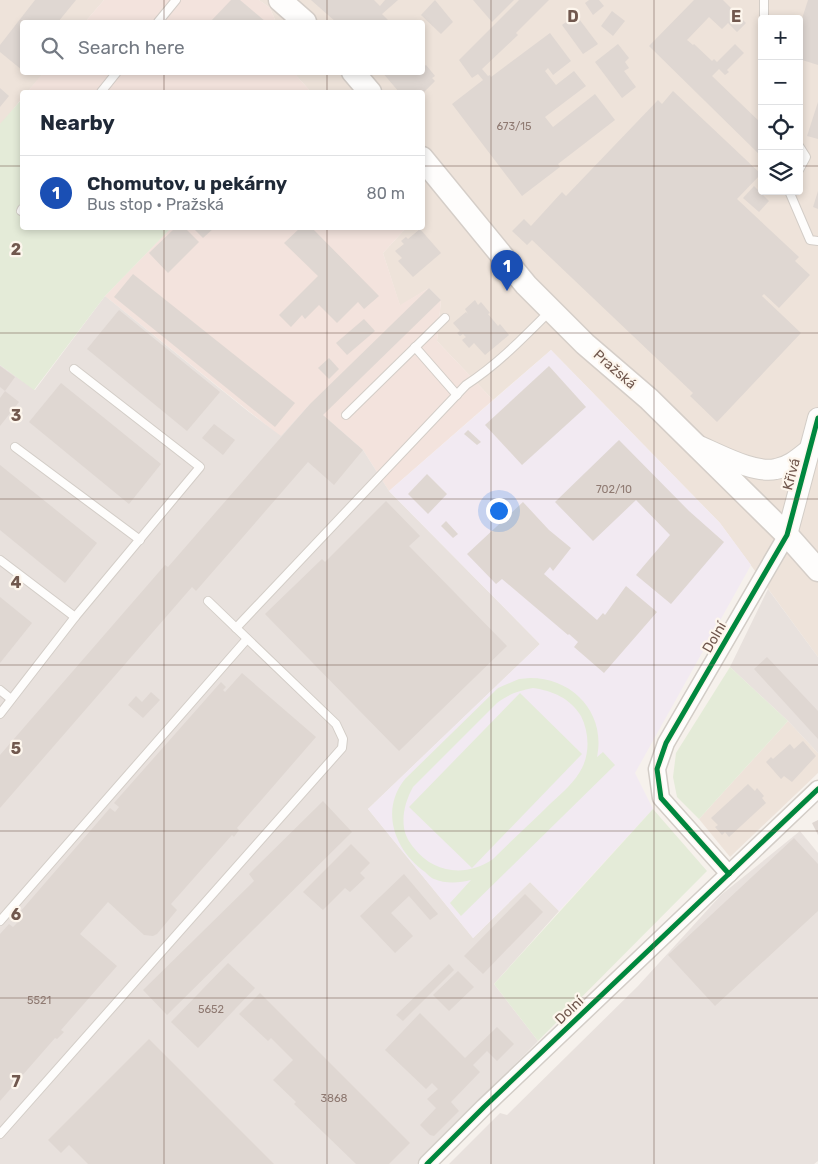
<!DOCTYPE html>
<html lang="en">
<head>
<meta charset="utf-8">
<style>
  body { margin:0; font-family:Rubik,sans-serif; background:#f2f2f3; color:#1f2937 }
  .controls { position:absolute; right:15px; top:15px; display:grid; overflow:hidden; border-radius:5px; box-shadow:0 2px 8px #0003 }
  .controls button { width:45px; height:45px; display:grid; place-items:center; padding:0; border:0; border-bottom:1px solid #e0e1e3; background:#fff; color:#1f2937; font:25px sans-serif }
  .you { position:absolute; left:498px; top:510px; width:18px; height:18px; margin:-12px; border:4px solid #fff; border-radius:50%; background:#1a73e8; box-shadow:0 0 0 8px #1a73e833 }
  .badge { display:grid; place-items:center; width:32px; height:32px; border-radius:50%; background:#b45309; color:#fff; font-size:16px; font-weight:700 }
  .pin { position:absolute; translate:-50% -41px; filter:drop-shadow(0 1px 2px #0008) }
  .pin::after { content:''; position:absolute; top:26px; width:18px; height:15px; background:inherit; clip-path:polygon(0 0,100% 0,50% 100%) }
  .list { margin:0; padding:0; list-style:none }
  h2 { display:flex; justify-content:space-between; align-items:center; height:65px; margin:0; padding:0 20px; font-size:21px }
  h2 small { font-size:16px; font-weight:400; color:#747a83 }
  .list li { display:grid; grid-template-columns:32px 1fr auto; gap:15px; align-items:center; box-sizing:border-box; height:75px; padding:0 20px; border-top:1px solid #e0e1e3 }
  .list b { display:block; font-size:19px; white-space:nowrap }
  .list p { margin:0; font-size:16px; white-space:nowrap; color:#747a83 }
  .list em { font-size:16px; font-style:normal; color:#747a83 }
  .icon { flex:none; width:28px; height:28px; fill:none; stroke:currentColor; stroke-width:2; stroke-linecap:round; stroke-linejoin:round }
  .map { position:relative; flex:none; width:818px; height:1164px; overflow:hidden }
  .search { position:absolute; background:#fff; box-shadow:0 2px 8px #0003; left:20px; top:20px; width:405px; height:55px; display:flex; align-items:center; gap:12px; box-sizing:border-box; padding:0 18px; border-radius:5px; color:#747a83; font-size:19px }
  .panel { position:absolute; background:#fff; box-shadow:0 2px 8px #0003; left:20px; top:90px; width:405px; height:140px; border-radius:5px }
  .map>svg:first-child { display:block }
  .residential { fill:#eee3da; fill-rule:evenodd }
  .commercial { fill:#f3e3dd }
  .industrial { fill:#e8e1dd }
  .education { fill:#f2eaf2 }
  .green { fill:#e4ebd8; fill-rule:evenodd }
  .building { fill:#dfd7d2 }
  .lines { fill:none; stroke-linecap:round; stroke-linejoin:round }
  .service-casing { stroke:#d3cdc7; stroke-width:10 }
  .minor-casing { stroke:#d3cdc7; stroke-width:19 }
  .tertiary-casing { stroke:#d3cdc7; stroke-width:22 }
  .secondary-casing { stroke:#d5cec8; stroke-width:25 }
  .service { stroke:#fefdfc; stroke-width:8 }
  .minor { stroke:#fefdfc; stroke-width:16 }
  .tertiary { stroke:#fefdfc; stroke-width:20 }
  .secondary { stroke:#fefdfc; stroke-width:22 }
  .cycleway-casing { stroke:#fdf6ed; stroke-width:8 }
  .cycleway { stroke:#00873e; stroke-width:5 }
  .grid { fill:none; stroke:#71584e; stroke-width:1; stroke-opacity:0.55 }
  .labels { text-anchor:middle; stroke-width:4.5; stroke-linejoin:round; paint-order:stroke }
  .number-label { font-size:11px; fill:#8f7a72 }
  .street-label { font-size:14px; fill:#71584e; stroke:#fdf6ed }
  .grid-label { font-size:16px; text-anchor:middle; font-weight:bold; fill:#71584e; stroke:#fdf6ed; stroke-width:4.5; stroke-linejoin:round; paint-order:stroke }
</style>
</head>
<body>
<div class="map">
<svg width="818" height="1164" viewBox="0 0 818 1164">
  <rect width="100%" height="100%" fill="#f6f1ec"/>
  <g class="residential">
    <polygon points="0,0 104,0 85,22 22,22 22,72 44,73 27,92 22,92 22,98 0,126"/>
    <path d="M259 0H818V657L720 523 551 350 493 400 437 341 441 300 429 288 400 306 383 253 406 228H422V92H311L294 73 422 72V22H276L270 8ZM762 19H799V191H762Z"/>
    <polygon points="788,721 818,753 818,773 730,857 699,819"/>
  </g>
  <g class="commercial">
    <polygon points="104,0 259,0 270,8 276,22 85,22"/>
    <polygon points="44,72 294,73 311,92 27,92"/>
    <polygon points="171,228 406,228 383,253 400,305 429,288 441,300 437,341 493,400 389,491 363,450 310,404 281,437 105,296"/>
  </g>
  <g class="industrial">
    <polygon points="105,296 249,412 281,436 310,404 363,450 389,491 540,644 368,809 473,938 530,882 559,911 494,984 538,1041 417,1164 0,1164 0,365 35,390"/>
    <polygon points="768,589 818,657 818,753 788,721 730,667"/>
    <polygon points="800,831 818,853 818,1161 814,1164 449,1164 500,1113 507,1115 638,986 721,895"/>
  </g>
  <polygon class="education" points="551,350 720,523 751,565 635,773 653,809 559,911 530,882 473,938 368,809 540,644 389,491"/>
  <g class="green">
    <polygon points="22,99 22,228 171,228 105,296 34,390 0,365 0,124"/>
    <polygon points="730,667 788,721 699,819 677,797 673,777 676,753"/>
    <path d="M530 678C574 678 606 714 597 757L603 752 615 765 461 916 450 903 471 880C460 883 445 884 434 879 431 878 427 874 425 872 394 850 380 810 405 779L498 688 519 679ZM533 688C553 691 570 698 581 716 589 732 590 752 582 768 575 782 562 793 551 803 532 822 512 840 493 859 467 877 434 874 414 848 409 842 405 835 404 828 402 813 406 800 413 787L497 703C509 694 518 691 533 688Z"/>
    <polygon points="520,693 582,754 472,868 409,807"/>
    <polygon points="653,809 707,871 538,1041 494,984"/>
  </g>
  <g class="building">
    <polygon points="35,0 76,0 58,22 22,22 22,70 0,52 0,45"/>
    <polygon points="231,0 240,0 266,22 210,22"/>
    <polygon points="311,0 374,0 380,6 385,0 398,0 382,14 390,22 336,22"/>
    <polygon points="435,0 453,22 441,34 421,15"/>
    <polygon points="473,0 514,0 492,22"/>
    <polygon points="519,0 549,0 516,33 518,35 482,69 488,76 490,75 491,77 550,33 571,61 553,75 548,68 545,71 556,85 574,71 586,86 545,117 553,127 595,94 615,120 558,164 560,167 522,196 452,104 483,80 478,74 472,78 459,60"/>
    <polygon points="589,0 599,0 604,6 593,15 585,3"/>
    <polygon points="694,0 723,0 746,23 737,32 728,23 722,29 709,17 687,40 693,45 694,44 712,61 714,59 717,62 735,44 744,53 727,70 729,72 725,75 719,69 712,76 762,124 762,157 649,46"/>
    <polygon points="808,0 818,0 818,65 799,59 799,28"/>
    <polygon points="612,11 625,21 613,36 601,26"/>
    <polygon points="576,15 598,44 583,54 562,25"/>
    <polygon points="618,44 629,58 625,62 629,68 624,71 636,87 622,98 595,62"/>
    <polygon points="426,65 435,76 432,78 435,81 422,94 422,92 399,92 382,72 422,72 422,68"/>
    <polygon points="0,88 9,96 0,107"/>
    <polygon points="673,91 761,174 737,199 799,257 795,261 810,275 779,308 764,294 762,296 801,333 717,422 690,396 693,393 532,240 527,245 512,231 524,219 531,226 562,192 566,196 658,100 662,104"/>
    <polygon points="818,102 818,139 807,136"/>
    <polygon points="754,186 769,201 759,212 743,198"/>
    <polygon points="818,191 818,209 813,207"/>
    <polygon points="175,228 185,228 199,242 168,273 149,253"/>
    <polygon points="193,228 214,228 203,238"/>
    <polygon points="300,228 312,228 379,296 364,309 358,302 337,323 319,305 305,319 302,315 291,327 279,315 318,276 284,243"/>
    <polygon points="420,229 441,253 413,277 398,261 402,258 395,251 404,244 401,241 406,237 408,239"/>
    <polygon points="133,274 295,403 275,427 114,297"/>
    <polygon points="429,288 441,300 323,415 363,450 334,485 308,462 196,591 192,587 0,808 0,755 165,565 168,567 310,404"/>
    <polygon points="475,300 478,305 481,302 490,313 488,314 498,326 500,324 509,335 485,355 474,343 469,348 462,340 466,337 463,334 460,336 457,333 460,331 453,323 466,312 468,314 465,309"/>
    <polygon points="119,310 220,392 187,431 87,349"/>
    <polygon points="364,319 375,331 347,355 336,343"/>
    <polygon points="329,358 339,369 329,379 318,368"/>
    <polygon points="0,366 15,377 5,391 0,387"/>
    <polygon points="549,366 586,407 522,465 485,425"/>
    <polygon points="61,383 161,464 129,504 29,422"/>
    <polygon points="5,391 19,402 0,426 0,398"/>
    <polygon points="214,424 235,440 223,455 202,438"/>
    <polygon points="468,430 481,442 477,445 464,434"/>
    <polygon points="619,440 689,511 724,542 671,604 636,575 670,535 636,500 593,541 555,502"/>
    <polygon points="0,465 97,543 65,583 0,530"/>
    <polygon points="427,474 447,494 428,514 408,494"/>
    <polygon points="386,501 420,536 409,546 507,646 399,751 265,614 322,559 325,562"/>
    <polygon points="523,502 549,530 571,548 553,571 550,567 544,574 597,620 603,613 605,615 626,586 657,612 604,673 574,647 578,642 569,634 568,635 502,579 496,584 467,554"/>
    <polygon points="446,521 458,534 453,538 441,526"/>
    <polygon points="0,597 32,623 0,663"/>
    <polygon points="767,657 818,711 818,739 754,669"/>
    <polygon points="242,673 316,737 237,828 239,830 234,837 232,835 171,904 177,910 157,934 153,936 144,935 108,902 80,934 117,966 61,1030 64,1032 57,1039 55,1038 0,1101 0,934 9,924 13,927 17,923 13,920 110,808 115,812 119,807 114,803 221,682 226,687 223,690 225,692"/>
    <polygon points="151,692 160,700 143,718 128,705 136,696 142,702"/>
    <polygon points="803,741 816,756 792,782 784,776 781,779 766,762 771,757 773,759 790,744 794,749"/>
    <polygon points="748,784 755,791 757,788 764,796 762,798 766,803 729,837 725,832 722,835 715,827 718,825 711,818"/>
    <polygon points="323,801 352,832 167,1015 143,990 254,881 249,874"/>
    <polygon points="818,820 818,835 812,823"/>
    <polygon points="794,838 818,864 818,911 715,1006 668,955"/>
    <polygon points="351,844 370,863 360,873 365,878 350,892 345,888 323,910 303,892"/>
    <polygon points="404,874 438,914 430,920 409,896 391,913 413,936 395,953 360,916"/>
    <polygon points="525,894 543,912 483,974 464,956"/>
    <polygon points="228,963 255,988 198,1048 171,1022"/>
    <polygon points="449,964 454,970 403,1021 396,1015"/>
    <polygon points="458,971 474,987 449,1011 433,995"/>
    <polygon points="260,993 410,1143 389,1164 356,1164 294,1104 296,1102 273,1080 293,1060 271,1038 268,1041 239,1014"/>
    <polygon points="420,1013 465,1058 497,1027 514,1044 497,1061 487,1051 473,1065 480,1072 451,1102 459,1111 434,1136 430,1135 420,1125 436,1108 427,1099 438,1089 432,1083 426,1089 385,1050"/>
    <polygon points="149,1039 274,1164 88,1164 69,1145 61,1153 48,1140"/>
  </g>
  <g class="lines">
    <defs>
      <g id="service">
        <polyline points="764,0 764,19"/>
        <polyline points="158,22 176,0"/>
        <polyline points="101,92 117,72"/>
        <polyline points="799,146 806,157 799,170"/>
        <polyline points="789,191 810,240 818,241"/>
        <polyline points="21,211 22,209"/>
        <polyline points="415,347 457,395"/>
        <polyline points="346,415 445,318"/>
        <polyline points="15,447 140,540"/>
        <polyline points="0,560 75,617"/>
        <path d="M236 628 466 385C498 364 523 338 550 311"/>
        <polyline points="0,690 11,699"/>
        <polyline points="0,714 75,617 200,467 74,369"/>
        <polyline points="0,921 247,639"/>
        <polyline points="0,1134 342,748 343,739 336,724 208,601"/>
      </g>
      <g id="minor">
        <polyline points="729,874 661,798 657,769 666,743 787,535"/>
        <polyline points="427,1164 484,1107 818,789"/>
      </g>
      <g id="tertiary">
        <path d="M699 446C719 454 754 474 776 469 789 467 799 458 809 450"/>
        <polyline points="787,535 818,418"/>
      </g>
      <g id="secondary">
        <polyline points="280,0 305,22"/>
        <polyline points="353,72 370,92"/>
        <polyline points="422,158 526,285 585,344 649,399 787,535 818,570"/>
      </g>
    </defs>
    <use href="#service" class="service-casing"/>
    <use href="#minor" class="minor-casing"/>
    <use href="#tertiary" class="tertiary-casing"/>
    <use href="#secondary" class="secondary-casing"/>
    <use href="#service" class="service"/>
    <use href="#minor" class="minor"/>
    <use href="#tertiary" class="tertiary"/>
    <use href="#secondary" class="secondary"/>
    <defs>
      <g id="cycleway">
        <polyline points="729,874 661,798 657,769 666,743 787,535 818,418"/>
        <polyline points="427,1164 484,1107 818,789"/>
      </g>
    </defs>
    <use href="#cycleway" class="cycleway-casing"/>
    <use href="#cycleway" class="cycleway"/>
  </g>
  <path class="grid" d="M164 0V22M327 0V22M491 0V1164M654 0V1164M164 72V92M327 72V92M0 166H22M422 166H762M799 166H818M164 228V1164M327 228V1164M0 333H818M0 499H818M0 665H818M0 831H818M0 998H818"/>
  <g class="labels">
    <g class="number-label">
      <text x="514" y="130">673/15</text>
      <text x="614" y="493">702/10</text>
      <text x="39" y="1004">5521</text>
      <text x="211" y="1013">5652</text>
      <text x="334" y="1102">3868</text>
    </g>
    <g class="street-label">
      <text transform="translate(615 369) rotate(41)" y="5">Pražská</text>
      <text transform="translate(791 474) rotate(-75)" y="5">Křivá</text>
      <text transform="translate(714 637) rotate(-60)" y="5">Dolní</text>
      <text transform="translate(569 1010) rotate(-44)" y="5">Dolní</text>
    </g>
  </g>
  <g class="grid-label">
    <text x="573" y="22">D</text>
    <text x="736" y="22">E</text>
    <text x="16" y="255">2</text>
    <text x="16" y="421">3</text>
    <text x="16" y="588">4</text>
    <text x="16" y="754">5</text>
    <text x="16" y="920">6</text>
    <text x="16" y="1087">7</text>
  </g>
</svg>
<div class="controls">
<button>+</button>
<button>−</button>
<button><svg class="icon" aria-label="locate" viewBox="0 0 24 24"><circle cx="12" cy="12" r="6"/><path d="M12 2v4M12 18v4M2 12h4M18 12h4"/></svg></button>
<button><svg class="icon" aria-label="layers" viewBox="0 0 24 24"><path d="M12 4l9 5-9 5-9-5zM3 14l9 5 9-5"/></svg></button>
</div>
<div class="you"></div>
<div class="pin badge" style="left:507px;top:291px;background:#1a4fb4">1</div>
<div class="search"><svg class="icon" aria-label="search" viewBox="0 0 24 24"><circle cx="10" cy="10" r="6"/><path d="M15 15l6 6"/></svg>Search here</div>
<section class="panel">
<h2>Nearby<small></small></h2>
<ul class="list">
<li><span class="badge" style="background:#1a4fb4">1</span><div><b>Chomutov, u pekárny</b><p>Bus stop · Pražská</p></div><em>80 m</em></li>
</ul>
</section>
</div>
</body>
</html>
